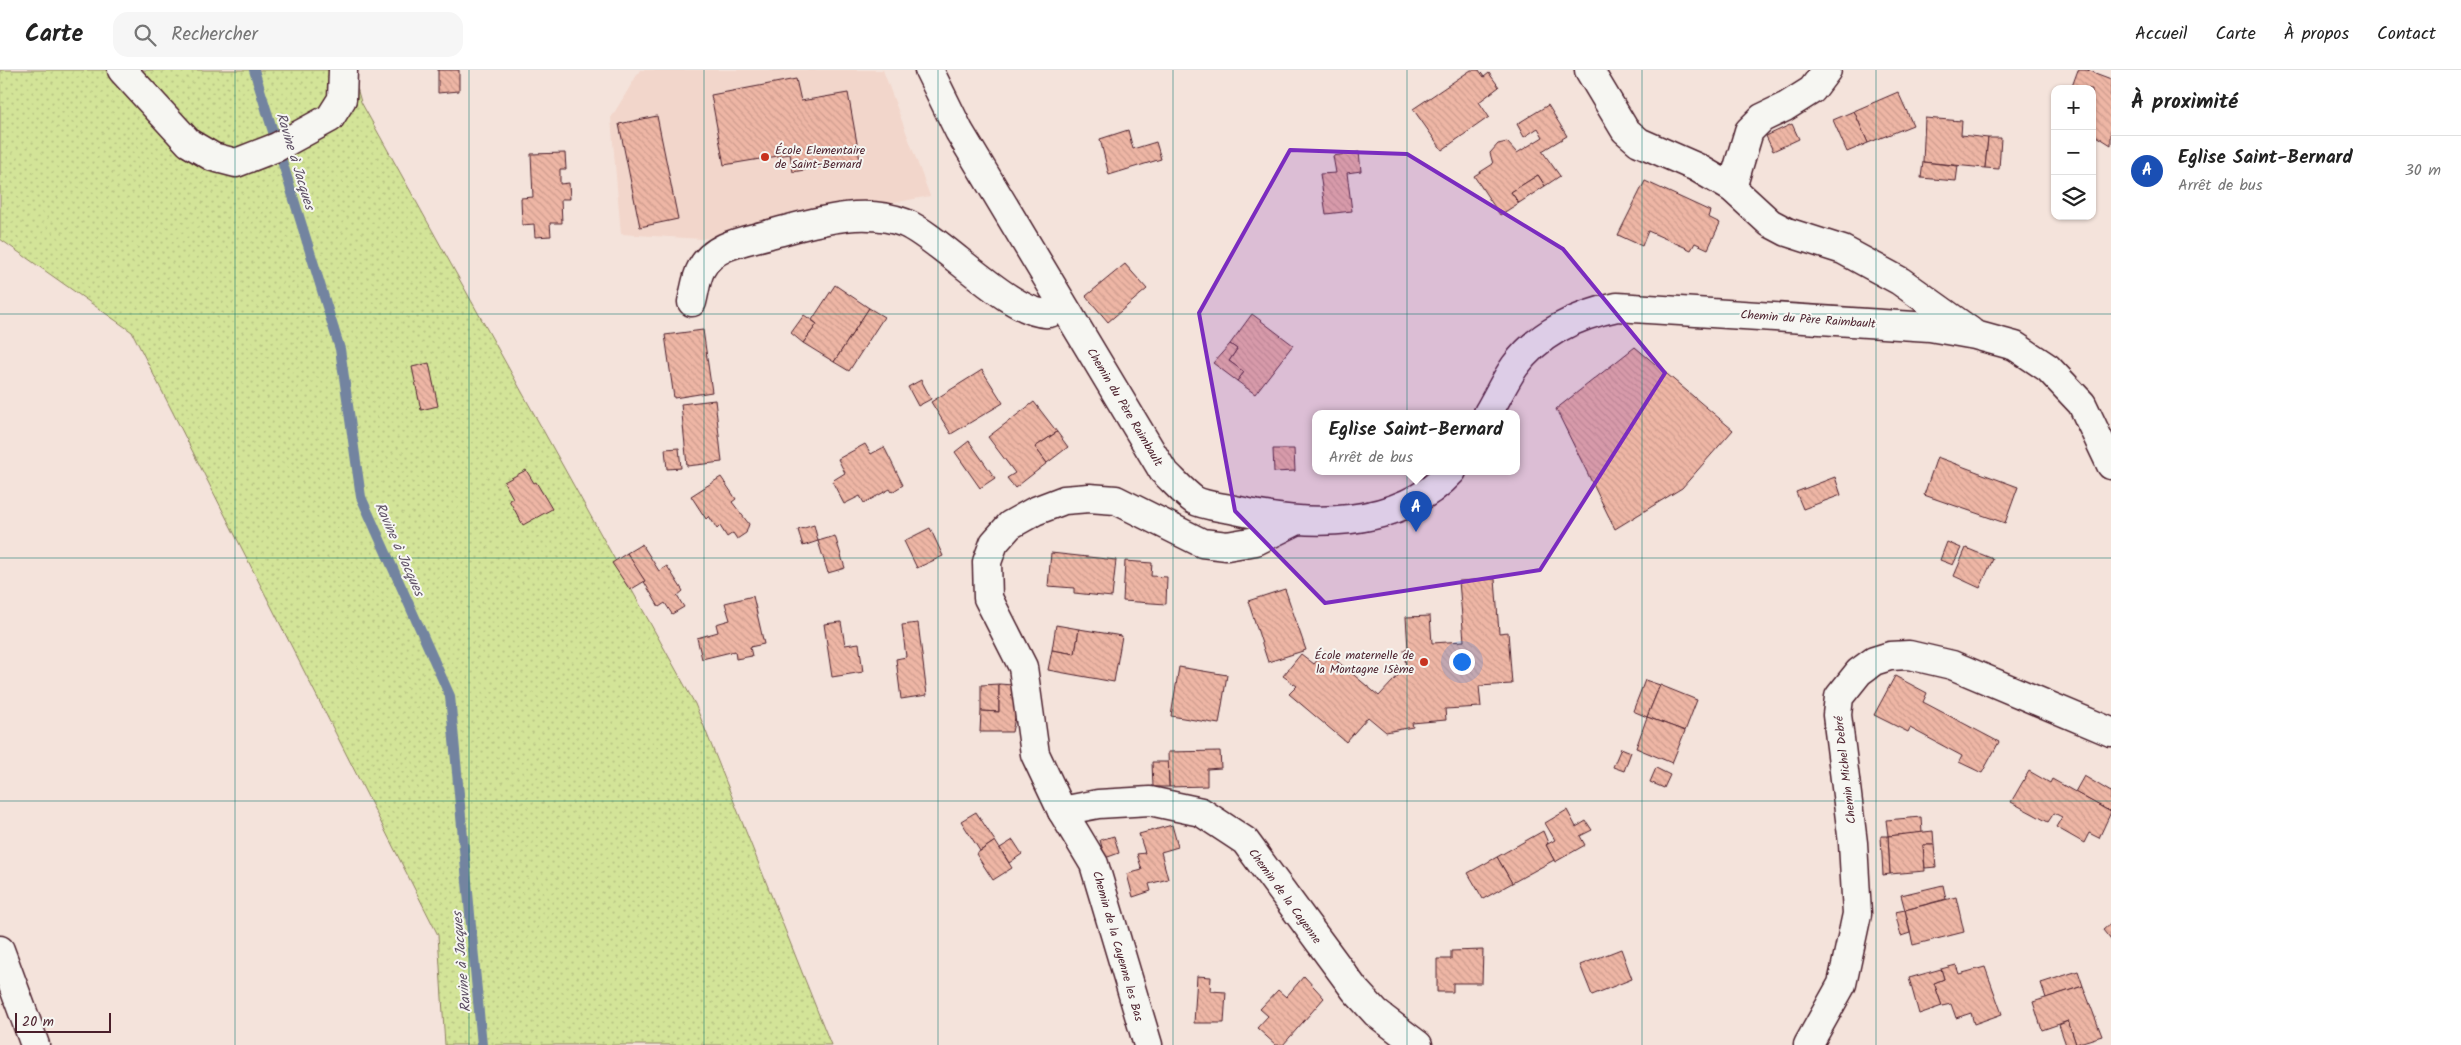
<!DOCTYPE html>
<html lang="fr">
<head>
<meta charset="utf-8">
<style>
  body { margin:0; font-family:Kalam,sans-serif; background:#f6f6f6; color:#222 }
  .controls { position:absolute; right:15px; top:15px; display:grid; overflow:hidden; border-radius:10px; box-shadow:0 1px 4px #0004 }
  .controls button { width:45px; height:45px; display:grid; place-items:center; padding:0; border:0; border-bottom:1px solid #e0e0e0; background:#fff; color:#222; font:25px sans-serif }
  .scale { position:absolute; left:15px; bottom:12px; width:96px; box-sizing:border-box; padding-left:5px; border:2px solid #4a1f2b; border-top:0; font-size:14px; line-height:18px; white-space:nowrap; color:#4a1f2b; -webkit-text-stroke:4px #f6f6f2; paint-order:stroke }
  .you { position:absolute; left:1461px; top:591px; width:18px; height:18px; margin:-12px; border:4px solid #fff; border-radius:50%; background:#1a73e8; box-shadow:0 0 0 8px #1a73e833 }
  .badge { display:grid; place-items:center; width:32px; height:32px; border-radius:50%; background:#0b8043; color:#fff; font-size:16px; font-weight:700 }
  .pin { position:absolute; translate:-50% -41px; filter:drop-shadow(0 1px 2px #0008) }
  .pin::after { content:''; position:absolute; top:26px; width:18px; height:15px; background:inherit; clip-path:polygon(0 0,100% 0,50% 100%) }
  .popup { position:absolute; left:1312px; top:340px; width:208px; height:65px; box-sizing:border-box; display:grid; place-content:center; border-radius:10px; background:#fff; filter:drop-shadow(0 1px 4px #0005); font-size:16px; white-space:nowrap; color:#767676 }
  .popup b { font-size:19px; color:#222 }
  .popup::after { content:''; position:absolute; left:50%; top:100%; margin-left:-10px; border:10px solid transparent; border-top-color:#fff }
  .list { margin:0; padding:0; list-style:none }
  h2 { display:flex; justify-content:space-between; align-items:center; height:65px; margin:0; padding:0 20px; font-size:21px }
  h2 small { font-size:16px; font-weight:400; color:#767676 }
  .list li { display:grid; grid-template-columns:32px 1fr auto; gap:15px; align-items:center; box-sizing:border-box; height:70px; padding:0 20px; border-top:1px solid #e0e0e0 }
  .list b { display:block; font-size:19px; white-space:nowrap }
  .list p { margin:0; font-size:16px; white-space:nowrap; color:#767676 }
  .list em { font-size:16px; font-style:normal; color:#767676 }
  .icon { flex:none; width:28px; height:28px; fill:none; stroke:currentColor; stroke-width:2; stroke-linecap:round; stroke-linejoin:round }
  .map { position:relative; flex:none; width:2111px; height:975px; overflow:hidden }
  header { display:flex; align-items:center; gap:30px; box-sizing:border-box; height:70px; padding:0 25px; background:#fff; border-bottom:1px solid #e0e0e0 }
  header strong { font-size:24px }
  nav { display:flex; gap:28px; margin-inline-start:auto; font-size:18px }
  .search { width:350px; height:45px; background:#f6f6f6; display:flex; align-items:center; gap:12px; box-sizing:border-box; padding:0 18px; border-radius:15px; color:#767676; font-size:19px }
  main { display:flex }
  aside { flex:1; background:#fff }
  .map>svg:first-child { display:block }
  .built { fill:#f2d6cb }
  .grass { fill:url(#grass-dots); stroke:#8e8262 }
  .lines { fill:none; stroke-linecap:round; stroke-linejoin:round }
  .stream { stroke:#7384a0; stroke-width:10 }
  .building { fill:url(#building-back-hatch); stroke:#4a1f2b }
  .minor-casing { stroke:#4a1f2b; stroke-width:31 }
  .minor { stroke:#f6f6f2; stroke-width:28 }
  .marked { fill:#7b2cbf; fill-opacity:0.2; stroke:#7b2cbf; stroke-width:4; stroke-linejoin:round }
  .grid { fill:none; stroke:#0f766e; stroke-width:1; stroke-opacity:0.55 }
  .poi-dot { fill:#c8321e; stroke:#f6f6f2; stroke-width:2 }
  .labels { text-anchor:middle; stroke-width:4; stroke-linejoin:round; paint-order:stroke }
  .poi-label { font-size:12px; fill:#4a1f2b; stroke:#f6f6f2; text-anchor:start }
  .street-label { font-size:12px; fill:#4a1f2b; stroke:#f6f6f2 }
  .water-label { font-size:14px; font-style:italic; fill:#5f5166; stroke:#f6f6f2 }
</style>
</head>
<body>
<header>
<strong>Carte</strong>
<div class="search"><svg class="icon" aria-label="search" viewBox="0 0 24 24"><circle cx="10" cy="10" r="6"/><path d="M15 15l6 6"/></svg>Rechercher</div>
<nav><a>Accueil</a><a>Carte</a><a>À propos</a><a>Contact</a></nav>
</header>
<main>
<div class="map">
<svg width="2111" height="975" viewBox="0 0 2111 975">
  <defs>
    <pattern id="grass-dots" width="8" height="8" patternUnits="userSpaceOnUse" patternTransform="scale(1.25)"><rect width="8" height="8" fill="#d3e498"/><path d="M2 2h.1M6 6h.1" fill="none" stroke="#b7c383" stroke-width="1.8" stroke-linecap="round"/></pattern>
    <pattern id="building-back-hatch" width="6" height="6" patternUnits="userSpaceOnUse" patternTransform="scale(1.25)"><rect width="6" height="6" fill="#eeb6a5"/><path d="M-1 5l2 2M0 0l6 6M5-1l2 2" fill="none" stroke="#ce9c8e"/></pattern>
  </defs>
  <rect width="100%" height="100%" fill="#f4e3db"/>
  <filter id="ink" filterUnits="userSpaceOnUse"><feTurbulence type="fractalNoise" baseFrequency=".02" numOctaves="2"/><feDisplacementMap in="SourceGraphic" scale="10" xChannelSelector="R" yChannelSelector="G"/><feConvolveMatrix kernelMatrix="1 2 1 2 8 2 1 2 1" color-interpolation-filters="sRGB"/></filter>
  <g filter="url(#ink)">
    <polygon class="built" points="640,0 883,0 930,126 702,169 621,164 611,48"/>
    <polygon class="grass" points="0,0 352,0 361,32 695,634 831,975 445,975 438,865 132,262 0,169"/>
    <g class="lines">
      <polyline class="stream" points="254,0 340,279 361,427 450,626 482,975"/>
    </g>
    <g class="building">
      <polygon points="438,0 459,0 459,21 438,23"/>
      <polygon points="1471,0 1479,0 1484,7 1489,3 1499,17 1479,32 1489,47 1442,80 1413,39"/>
      <polygon points="2078,0 2087,0 2111,9 2111,75 2092,63 2092,19 2071,19"/>
      <polygon points="796,9 801,31 848,23 860,90 793,102 790,84 724,95 711,25"/>
      <polygon points="1898,22 1913,55 1868,73 1854,41"/>
      <polygon points="1548,35 1567,66 1542,81 1560,106 1545,116 1538,105 1511,122 1519,133 1500,145 1474,106 1493,94 1490,83 1498,74 1507,72 1517,83 1543,67 1538,58 1524,67 1517,54"/>
      <polygon points="1854,41 1868,73 1847,82 1833,50"/>
      <polygon points="657,46 678,149 640,157 619,54"/>
      <polygon points="1925,48 1962,51 1961,65 1988,68 1985,98 1923,92"/>
      <polygon points="1792,54 1799,69 1773,81 1766,66"/>
      <polygon points="1128,60 1133,79 1156,72 1161,89 1109,105 1100,69"/>
      <polygon points="1988,68 2001,68 1999,99 1985,98"/>
      <polygon points="1359,82 1361,101 1347,103 1352,141 1326,144 1320,104 1336,103 1333,86"/>
      <polygon points="565,83 566,99 560,99 560,114 569,113 570,129 561,129 562,153 550,153 551,166 535,167 534,154 522,155 521,128 533,127 531,84"/>
      <polygon points="1923,92 1958,96 1956,111 1921,108"/>
      <polygon points="1538,105 1545,116 1519,133 1511,122"/>
      <polygon points="1645,111 1710,141 1708,147 1720,153 1708,179 1695,173 1691,180 1648,161 1642,176 1618,165"/>
      <polygon points="1125,194 1147,219 1108,252 1086,226"/>
      <polygon points="835,215 869,238 834,292 803,273 817,254 812,250"/>
      <polygon points="869,238 884,247 849,301 834,292"/>
      <polygon points="1252,244 1293,275 1255,324 1237,311 1244,302 1229,291 1237,279 1230,274"/>
      <polygon points="804,245 817,254 803,273 791,263"/>
      <polygon points="703,260 712,322 674,328 665,265"/>
      <polygon points="1230,274 1237,279 1229,291 1244,302 1237,311 1213,293"/>
      <polygon points="1635,277 1733,360 1682,418 1615,459 1556,339"/>
      <polygon points="429,293 438,336 421,340 412,297"/>
      <polygon points="982,300 1003,333 951,364 931,332"/>
      <polygon points="921,310 931,329 918,336 908,317"/>
      <polygon points="715,330 722,392 687,396 681,334"/>
      <polygon points="1034,332 1057,362 1035,377 1047,393 1015,418 1007,408 1015,403 988,367"/>
      <polygon points="1057,362 1068,377 1047,393 1035,377"/>
      <polygon points="969,371 995,408 980,418 955,382"/>
      <polygon points="865,374 871,384 884,377 903,415 892,422 890,419 864,433 860,426 844,434 832,411 845,403 838,389"/>
      <polygon points="679,378 681,398 667,399 665,379"/>
      <polygon points="1273,379 1294,379 1295,401 1274,402"/>
      <polygon points="1937,387 2018,417 2005,453 1924,425"/>
      <polygon points="526,400 534,413 536,412 552,439 523,455 509,430 513,428 504,412"/>
      <polygon points="721,407 736,429 732,432 749,454 746,463 737,469 733,463 727,467 720,456 717,459 709,446 706,449 691,426"/>
      <polygon points="1835,407 1841,425 1803,439 1796,422"/>
      <polygon points="814,455 818,471 803,476 798,460"/>
      <polygon points="930,458 943,486 917,498 904,471"/>
      <polygon points="835,466 845,498 828,503 818,471"/>
      <polygon points="1947,472 1961,478 1953,495 1940,490"/>
      <polygon points="642,474 659,501 667,496 683,521 677,526 684,537 672,544 665,533 659,537 627,483"/>
      <polygon points="1966,478 1993,489 1980,518 1954,506"/>
      <polygon points="627,483 645,511 630,520 612,493"/>
      <polygon points="1051,483 1116,490 1112,527 1074,523 1074,518 1048,516"/>
      <polygon points="1125,491 1152,493 1151,506 1167,507 1166,534 1123,531"/>
      <polygon points="1495,509 1499,563 1508,562 1512,614 1479,616 1481,637 1445,639 1446,650 1412,653 1413,657 1386,662 1368,647 1346,672 1289,624 1297,616 1283,606 1301,584 1314,594 1325,581 1379,626 1406,597 1404,580 1408,579 1406,547 1430,546 1432,573 1464,571 1459,511"/>
      <polygon points="1285,519 1306,580 1268,592 1248,531"/>
      <polygon points="753,526 764,574 750,577 752,586 736,589 735,581 702,589 697,568 718,562 716,554 730,550 725,533"/>
      <polygon points="841,552 845,575 859,573 863,602 832,607 824,554"/>
      <polygon points="918,553 927,625 901,629 896,589 906,587 902,555"/>
      <polygon points="1056,555 1079,559 1075,584 1052,580"/>
      <polygon points="1079,559 1122,566 1114,612 1048,600 1052,580 1075,584"/>
      <polygon points="1179,597 1227,605 1219,654 1171,646"/>
      <polygon points="1895,606 1927,623 1923,632 1999,672 1982,703 1959,692 1962,686 1910,658 1908,662 1874,645"/>
      <polygon points="1645,610 1660,615 1647,647 1633,641"/>
      <polygon points="999,614 999,642 981,641 981,615"/>
      <polygon points="999,614 1013,615 1016,643 1012,662 980,662 981,641 999,642"/>
      <polygon points="1660,615 1697,630 1685,661 1647,647"/>
      <polygon points="1647,647 1685,661 1672,693 1636,678"/>
      <polygon points="1621,678 1631,682 1624,701 1613,697"/>
      <polygon points="1220,681 1221,698 1207,699 1207,716 1169,717 1168,682"/>
      <polygon points="1152,692 1168,692 1169,717 1153,717"/>
      <polygon points="1656,698 1670,705 1664,718 1650,712"/>
      <polygon points="2029,701 2050,713 2052,709 2111,742 2099,768 2089,763 2084,773 2056,757 2062,747 2054,743 2048,752 2011,732"/>
      <polygon points="2084,706 2111,722 2111,742 2075,722"/>
      <polygon points="1567,740 1576,757 1586,751 1592,760 1580,766 1585,775 1555,792 1546,775 1555,770 1545,753"/>
      <polygon points="976,742 995,771 980,781 961,751"/>
      <polygon points="1921,747 1922,763 1888,766 1886,750"/>
      <polygon points="1172,755 1178,777 1161,782 1168,809 1149,814 1151,821 1133,827 1127,804 1142,800 1137,784 1145,783 1139,764"/>
      <polygon points="1543,761 1548,773 1546,775 1554,790 1512,813 1497,787"/>
      <polygon points="1933,761 1934,775 1923,775 1925,801 1890,804 1888,766"/>
      <polygon points="1114,766 1119,783 1105,788 1100,770"/>
      <polygon points="1881,766 1888,766 1890,804 1883,805"/>
      <polygon points="1013,770 1022,784 1009,793 1000,778"/>
      <polygon points="995,771 1012,798 993,810 976,784"/>
      <polygon points="1923,775 1934,775 1936,797 1925,798"/>
      <polygon points="1497,787 1512,813 1483,829 1468,803"/>
      <polygon points="1943,815 1946,829 1905,840 1901,825"/>
      <polygon points="1956,827 1964,862 1913,875 1905,840"/>
      <polygon points="1905,840 1910,863 1901,866 1895,842"/>
      <polygon points="2111,853 2111,870 2103,860"/>
      <polygon points="1621,879 1632,909 1592,925 1580,895"/>
      <polygon points="1483,880 1482,913 1453,913 1453,922 1437,922 1437,889 1451,889 1451,881"/>
      <polygon points="1956,895 1959,904 1985,897 2002,944 1974,954 1971,943 1956,948 1951,934 1942,936 1934,913 1944,909 1941,899"/>
      <polygon points="1941,899 1944,909 1934,913 1942,936 1919,944 1909,908"/>
      <polygon points="2078,901 2083,916 2046,928 2041,913"/>
      <polygon points="1197,906 1211,907 1210,921 1226,922 1224,953 1194,953"/>
      <polygon points="1304,906 1324,928 1283,975 1276,975 1257,958 1268,946 1260,939 1278,920 1286,927"/>
      <polygon points="2083,916 2102,966 2076,974 2068,951 2042,960 2033,932"/>
      <polygon points="2068,951 2076,974 2073,975 2066,975 2059,955"/>
    </g>
    <g class="lines">
      <defs>
        <g id="minor">
          <polyline points="122,0 189,73 213,87 236,93 277,77 330,48 342,29 343,0"/>
          <path d="M929 0 959 61 1163 401C1173 410 1183 422 1194 430 1204 436 1223 437 1235 440 1307 457 1398 460 1452 401"/>
          <polyline points="1589,0 1625,60 1639,72 1696,97 1732,118 1770,153 1787,162 1843,180 1900,211 1970,261"/>
          <polyline points="1732,118 1749,61 1762,48 1785,37 1812,20 1827,0"/>
          <path d="M692 232C695 221 696 208 701 199 714 174 746 171 770 164 813 153 861 136 905 153 941 168 1014 248 1049 243 1053 242 1058 238 1062 236"/>
          <path d="M1488 343C1497 328 1505 310 1515 296 1539 263 1578 245 1617 237L1930 257 1975 265 2015 276 2048 298 2082 334 2111 395"/>
          <polyline points="1062,741 1098,734 1150,731 1201,742 1245,771 1355,920 1376,943 1418,975"/>
          <polyline points="0,880 35,975"/>
          <polyline points="1148,975 1094,794 1062,741 1035,684 1023,597 988,528 987,492 994,473 1010,455 1035,441 1064,430 1089,428 1116,430 1202,473 1227,476 1256,471 1296,451"/>
          <polyline points="1808,975 1842,914 1857,844 1853,773 1837,645 1839,627 1859,602 1874,591 1890,586 1909,585 1952,595 2111,662"/>
        </g>
      </defs>
      <use href="#minor" class="minor-casing"/>
      <use href="#minor" class="minor"/>
    </g>
  </g>
  <path class="marked" d="M1290 80 1407 84 1563 179 1665 303 1540 500 1325 533 1235 441 1199 243Z"/>
  <path class="grid" d="M235 0V975M469 0V975M704 0V975M938 0V975M1173 0V975M1407 0V975M1642 0V975M1876 0V975M0 244H2111M0 488H2111M0 731H2111"/>
  <g class="poi-dot">
    <circle cx="765" cy="87" r="5"/>
    <circle cx="1424" cy="592" r="5"/>
  </g>
  <g class="labels">
    <g class="poi-label">
      <text x="775" y="84">École Elementaire<tspan x="775" dy="14">de Saint-Bernard</tspan></text>
      <text x="1414" y="589" text-anchor="end">École maternelle de<tspan x="1414" dy="14">la Montagne 15ème</tspan></text>
    </g>
    <g class="street-label">
      <text transform="translate(1808 249) rotate(4)" y="4">Chemin du Père Raimbault</text>
      <text transform="translate(1125 337) rotate(59)" y="4">Chemin du Père Raimbault</text>
      <text transform="translate(1845 700) rotate(-97)" y="4">Chemin Michel Debré</text>
      <text transform="translate(1285 826) rotate(54)" y="4">Chemin de la Cayenne</text>
      <text transform="translate(1118 876) rotate(74)" y="4">Chemin de la Cayenne les Bas</text>
    </g>
    <g class="water-label">
      <text transform="translate(296 91) rotate(73)" y="5">Ravine à Jacques</text>
      <text transform="translate(400 479) rotate(66)" y="5">Ravine à Jacques</text>
      <text transform="translate(461 892) rotate(-95)" y="5">Ravine à Jacques</text>
    </g>
  </g>
</svg>
<div class="controls">
<button>+</button>
<button>−</button>
<button><svg class="icon" aria-label="layers" viewBox="0 0 24 24"><path d="M12 4l9 5-9 5-9-5zM3 14l9 5 9-5"/></svg></button>
</div>
<div class="scale">20 m</div>
<div class="you"></div>
<div class="pin badge" style="left:1416px;top:462px;background:#1a4fb4">A</div>
<div class="popup"><b>Eglise Saint-Bernard</b>Arrêt de bus</div>
</div>
<aside>
<h2>À proximité<small></small></h2>
<ul class="list">
<li><span class="badge" style="background:#1a4fb4">A</span><div><b>Eglise Saint-Bernard</b><p>Arrêt de bus</p></div><em>30 m</em></li>
</ul>
</aside>
</main>
</body>
</html>
